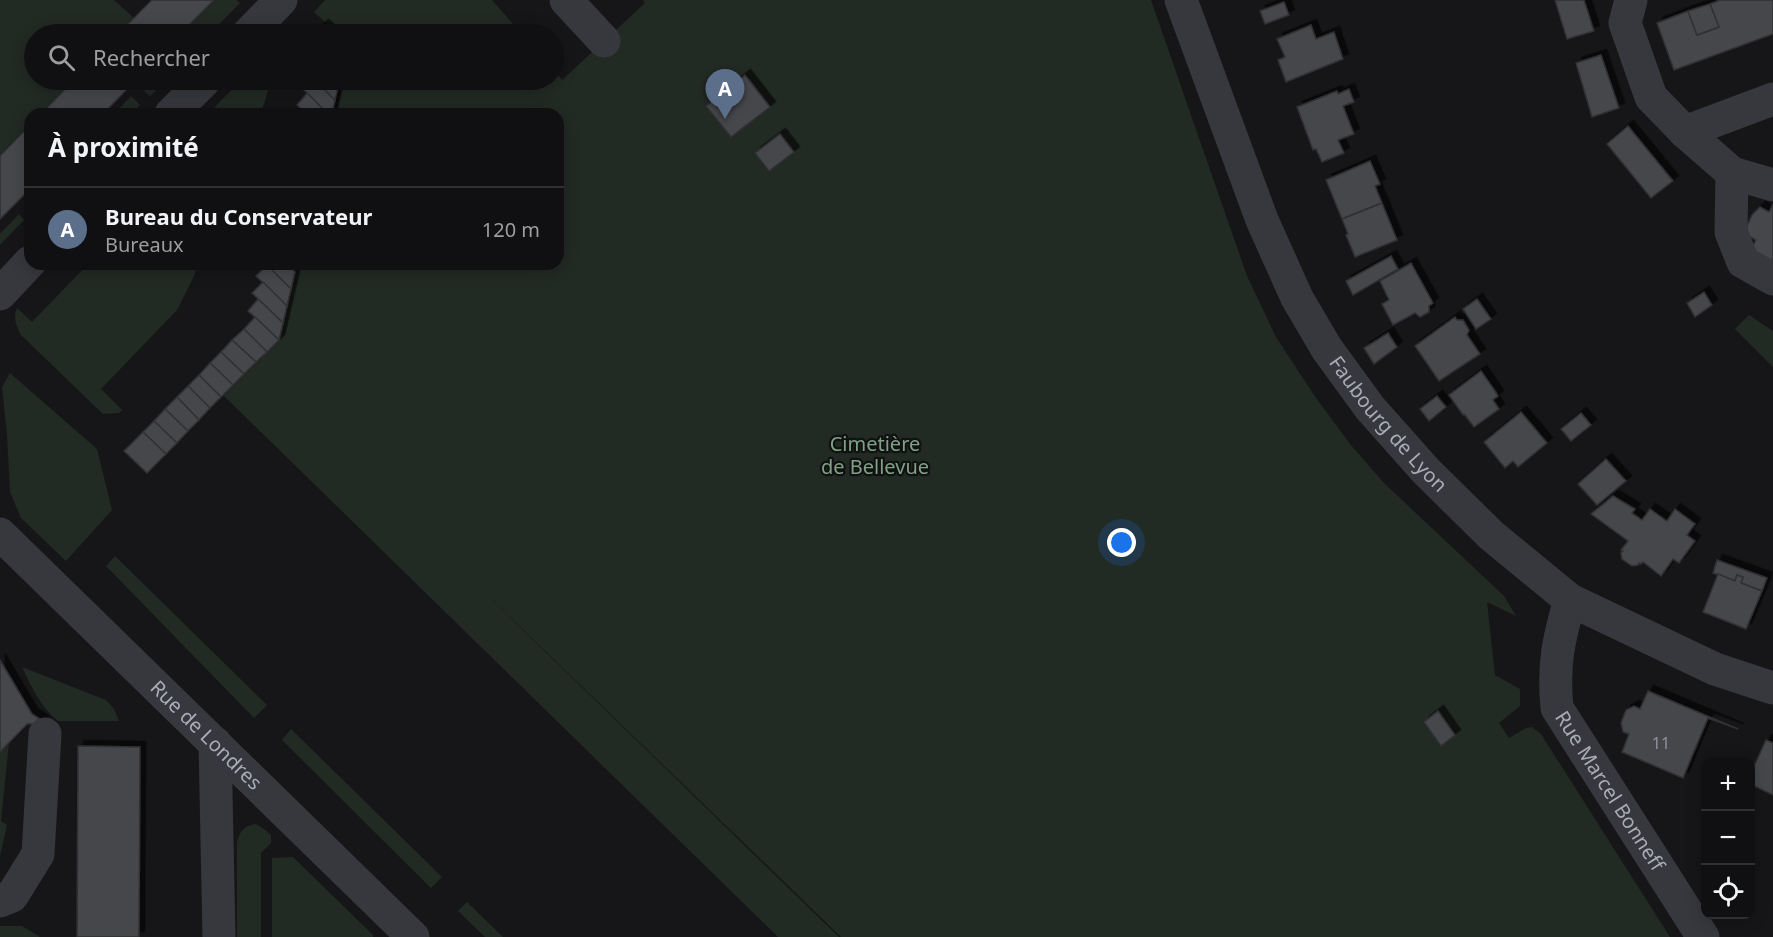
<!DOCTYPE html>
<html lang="fr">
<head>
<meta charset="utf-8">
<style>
  body { margin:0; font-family:"Noto Sans",sans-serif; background:#1e1e20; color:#f1f3f6 }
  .controls { position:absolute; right:18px; bottom:18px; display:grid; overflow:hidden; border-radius:12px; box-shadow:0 3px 15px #0003 }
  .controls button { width:54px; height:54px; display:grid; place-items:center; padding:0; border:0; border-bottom:2px solid #303032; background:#101012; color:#f1f3f6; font:30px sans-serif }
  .you { position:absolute; left:1122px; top:543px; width:21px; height:21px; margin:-15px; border:4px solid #fff; border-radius:50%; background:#1a73e8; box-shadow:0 0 0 9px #1a73e833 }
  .badge { display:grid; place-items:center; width:39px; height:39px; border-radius:50%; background:#0b8043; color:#fff; font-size:20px; font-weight:700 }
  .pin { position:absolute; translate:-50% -50px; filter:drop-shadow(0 2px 3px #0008) }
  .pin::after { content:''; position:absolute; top:32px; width:21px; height:18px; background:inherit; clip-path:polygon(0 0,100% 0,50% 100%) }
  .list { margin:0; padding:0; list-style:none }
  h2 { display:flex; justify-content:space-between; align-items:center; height:78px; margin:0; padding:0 24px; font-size:26px }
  h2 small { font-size:20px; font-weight:400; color:#9c9d9f }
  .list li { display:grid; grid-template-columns:39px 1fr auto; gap:18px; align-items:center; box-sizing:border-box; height:84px; padding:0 24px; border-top:2px solid #303032 }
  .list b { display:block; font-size:22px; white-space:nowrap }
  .list p { margin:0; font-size:20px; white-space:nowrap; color:#9c9d9f }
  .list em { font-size:20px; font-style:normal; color:#9c9d9f }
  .icon { flex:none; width:33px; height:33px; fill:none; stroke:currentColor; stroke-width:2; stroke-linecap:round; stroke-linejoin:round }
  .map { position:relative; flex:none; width:1773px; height:937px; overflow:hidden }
  .search { position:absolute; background:#101012; box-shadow:0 3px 15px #0003; left:24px; top:24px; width:540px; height:66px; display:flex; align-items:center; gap:15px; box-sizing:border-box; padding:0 21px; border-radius:33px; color:#9c9d9f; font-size:22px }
  .panel { position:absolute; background:#101012; box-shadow:0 3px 15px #0003; left:24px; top:108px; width:540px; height:162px; border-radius:18px }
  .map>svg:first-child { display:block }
  .green { fill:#222a24 }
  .building { fill:#45464b; stroke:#303034; stroke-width:1.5; filter:url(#shadow) }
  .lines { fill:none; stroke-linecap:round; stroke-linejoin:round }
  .minor { stroke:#37383d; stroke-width:33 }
  .labels { text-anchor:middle; stroke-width:4.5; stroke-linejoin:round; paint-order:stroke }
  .number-label { font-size:16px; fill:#90929c }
  .street-label { font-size:20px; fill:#a9acb7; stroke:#111113 }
  .park-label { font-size:20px; fill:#81a185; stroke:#111113 }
</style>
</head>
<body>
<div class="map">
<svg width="1773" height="937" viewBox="0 0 1773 937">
  <defs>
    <filter id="shadow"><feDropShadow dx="5.5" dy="-5.5" stdDeviation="0" flood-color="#0009"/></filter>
  </defs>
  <rect width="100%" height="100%" fill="#161618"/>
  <g class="green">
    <polygon points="0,0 114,0 134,18 118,34 34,34 34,80 74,80 40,114 30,114 30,124 0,155"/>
    <polygon points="214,0 236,0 240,3 209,34 201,34 190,25"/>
    <polygon points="325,0 492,0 522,34 338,34 314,12"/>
    <polygon points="643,0 1151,0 1247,276 1276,337 1314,395 1350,444 1384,483 1504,596 1516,616 1487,602 1495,675 1520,689 1520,706 1499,723 1509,738 1526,728 1532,727 1541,734 1670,937 841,937 416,526 839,937 778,937 223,395 279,340 298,264 558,264 558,114 335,114 343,80 554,80 554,71 562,80 645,3"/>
    <polygon points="136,80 167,80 150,96 134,82"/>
    <polygon points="241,80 274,80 269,87 261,114 253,114 234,108 232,114 213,114 214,108"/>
    <polygon points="131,96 140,105 132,114 114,114"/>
    <polygon points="19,214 24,220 0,245 0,234"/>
    <path d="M88 264H197L194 276 177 310 101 389 122 410 119 413 103 414 21 335C16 325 13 318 17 308L32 322Z"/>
    <polygon points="1749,315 1773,331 1773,367 1735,329"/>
    <polygon points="10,373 97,449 112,510 66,561 21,518 10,492 7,435 2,387"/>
    <polygon points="115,556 267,705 254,718 106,566"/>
    <path d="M22 667 106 700 114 709 119 721H58C40 706 32 688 22 667Z"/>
    <polygon points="291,729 442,877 431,888 282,740"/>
    <polygon points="9,742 1,821 7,825 0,856 0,752"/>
    <path d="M256 824 264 829 271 835V843L261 853V937H237V842C240 830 244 826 256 824Z"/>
    <polygon points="293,857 373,935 373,937 272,937 272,858"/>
    <polygon points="467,902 503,937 485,937 458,911"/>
    <polygon points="0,926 22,926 40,937 0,937"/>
  </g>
  <g class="building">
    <polygon points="152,0 214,0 180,34 118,34"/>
    <polygon points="1555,0 1584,0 1594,31 1567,39"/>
    <polygon points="1720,0 1773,0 1773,34 1674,70 1657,23 1688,11 1697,35 1719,27 1710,4"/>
    <polygon points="1284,2 1289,15 1265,24 1260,11"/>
    <polygon points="1710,4 1719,27 1697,35 1688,11"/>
    <polygon points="323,25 333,34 314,34"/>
    <polygon points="1311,25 1316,39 1334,32 1343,59 1286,82 1278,60 1285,57 1277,39"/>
    <polygon points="1601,55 1619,108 1592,117 1576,63"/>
    <polygon points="745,75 770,107 731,137 706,106"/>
    <polygon points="74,80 136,80 103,114 41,114"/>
    <polygon points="308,80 315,80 335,100 332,114 328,114 301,87"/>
    <polygon points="315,80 336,80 339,83 335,100"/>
    <polygon points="1349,89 1354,102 1343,106 1354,134 1338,140 1344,153 1322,162 1316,149 1313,150 1297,107 1337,91 1338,94"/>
    <polygon points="307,93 328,114 306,114 297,105"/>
    <polygon points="30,125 30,189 0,219 0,156"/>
    <polygon points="1628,126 1673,181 1651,198 1607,144"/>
    <polygon points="780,134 794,152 769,171 755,153"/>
    <polygon points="1370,161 1380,184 1375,186 1382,203 1342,219 1326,180"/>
    <polygon points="1382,203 1397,240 1355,257 1346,235 1348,234 1342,219"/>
    <polygon points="1773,204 1773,261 1750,251 1756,240 1747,235 1747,226 1752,215 1760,207 1769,212"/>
    <polygon points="1391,256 1398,269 1353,295 1346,281"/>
    <polygon points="1411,263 1433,303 1429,306 1429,312 1420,317 1415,313 1393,325 1382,304 1389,300 1380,281"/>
    <polygon points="266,264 287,264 295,272 291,289"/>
    <polygon points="267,265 291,289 287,306 256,276"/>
    <polygon points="263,282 287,306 283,323 252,293"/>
    <polygon points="1704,292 1712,305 1695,317 1687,303"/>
    <polygon points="258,299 283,323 279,340 248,311"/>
    <polygon points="1477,299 1491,319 1476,329 1463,309"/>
    <polygon points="255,317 279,340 267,352 244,329"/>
    <polygon points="1455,317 1457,320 1463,320 1469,330 1467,335 1480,354 1439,381 1415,346"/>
    <polygon points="244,329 267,352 256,362 232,340"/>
    <polygon points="1388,333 1397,347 1374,364 1364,348"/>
    <polygon points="232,340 256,362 244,374 221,352"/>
    <polygon points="221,352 244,374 233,385 210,363"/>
    <polygon points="210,363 233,385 221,397 199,375"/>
    <polygon points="1481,371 1495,391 1498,396 1493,400 1499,409 1474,427 1464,414 1463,415 1449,395"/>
    <polygon points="199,375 221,397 210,408 188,386"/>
    <polygon points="188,386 210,408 199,420 177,397"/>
    <polygon points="1437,396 1446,407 1429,421 1420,409"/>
    <polygon points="177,397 199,420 188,431 165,409"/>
    <polygon points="165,409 188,431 177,443 154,421"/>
    <polygon points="1521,412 1547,443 1518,467 1513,461 1505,468 1484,442"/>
    <polygon points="1581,413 1591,425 1571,441 1561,429"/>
    <polygon points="154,421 177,443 166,454 143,432"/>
    <polygon points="143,432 166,454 147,473 124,451"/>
    <polygon points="1606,459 1626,481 1597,505 1578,484"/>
    <polygon points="1613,496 1635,509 1632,513 1642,520 1650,509 1667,521 1675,509 1695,524 1687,535 1695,541 1679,563 1673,559 1661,576 1643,562 1641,564 1639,563 1638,565 1632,566 1622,559 1621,553 1623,551 1621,550 1628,541 1591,514"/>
    <polygon points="1717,560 1767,578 1762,591 1741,583 1743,577 1737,575 1735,581 1713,573"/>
    <polygon points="1718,574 1735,581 1737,575 1743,577 1741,583 1762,591 1746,629 1703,612"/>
    <polygon points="0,660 32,714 43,721 41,724 27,724 0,752"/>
    <polygon points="1648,691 1738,729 1708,718 1683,778 1622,752 1629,734 1623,732 1621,723 1626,710 1634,706 1640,709"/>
    <polygon points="1438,711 1455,735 1441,746 1424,722"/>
    <polygon points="1766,740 1773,743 1773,795 1750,784 1750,775"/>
    <polygon points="78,746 140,747 139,937 77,937"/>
  </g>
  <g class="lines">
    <g class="minor">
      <polyline points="566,0 604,41"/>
      <path id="s1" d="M1181 0 1262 220 1297 298 1327 349 1370 408 1426 471 1491 535 1570 600 1715 669 1773 688"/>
      <polyline points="1631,0 1625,23 1651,97 1685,132 1732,173 1773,185"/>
      <polyline points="248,34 281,0"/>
      <polyline points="171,114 205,80"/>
      <polyline points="1685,132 1773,99"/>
      <polyline points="1732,173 1731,232 1743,262 1773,279"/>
      <polyline points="0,294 30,262"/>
      <path id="s2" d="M0 534 413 937"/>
      <path id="s3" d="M1570 600C1558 641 1553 666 1557 708L1703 937"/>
      <polyline points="215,743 219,937"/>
      <polyline points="0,901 12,896 38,854 45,734"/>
    </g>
  </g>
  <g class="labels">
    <g class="number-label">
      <text x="1661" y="749">11</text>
    </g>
    <g class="street-label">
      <text dy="7" stroke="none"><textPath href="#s1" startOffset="476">Faubourg de Lyon</textPath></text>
      <text dy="7" stroke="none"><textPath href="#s2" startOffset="288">Rue de Londres</textPath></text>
      <text dy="7" stroke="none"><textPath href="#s3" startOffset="208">Rue Marcel Bonneff</textPath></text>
    </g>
    <g class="park-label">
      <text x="875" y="451">Cimetière<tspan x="875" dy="23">de Bellevue</tspan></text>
    </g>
  </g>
</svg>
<div class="controls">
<button>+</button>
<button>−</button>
<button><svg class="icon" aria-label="locate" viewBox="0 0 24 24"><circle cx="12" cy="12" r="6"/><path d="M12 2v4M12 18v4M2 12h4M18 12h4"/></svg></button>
</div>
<div class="you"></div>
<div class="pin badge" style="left:725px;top:119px;background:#5c6f8a">A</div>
<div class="search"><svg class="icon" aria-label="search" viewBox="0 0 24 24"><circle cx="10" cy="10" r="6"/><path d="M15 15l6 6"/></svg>Rechercher</div>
<section class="panel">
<h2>À proximité<small></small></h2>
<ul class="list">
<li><span class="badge" style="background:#5c6f8a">A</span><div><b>Bureau du Conservateur</b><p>Bureaux</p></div><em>120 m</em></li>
</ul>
</section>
</div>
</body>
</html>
